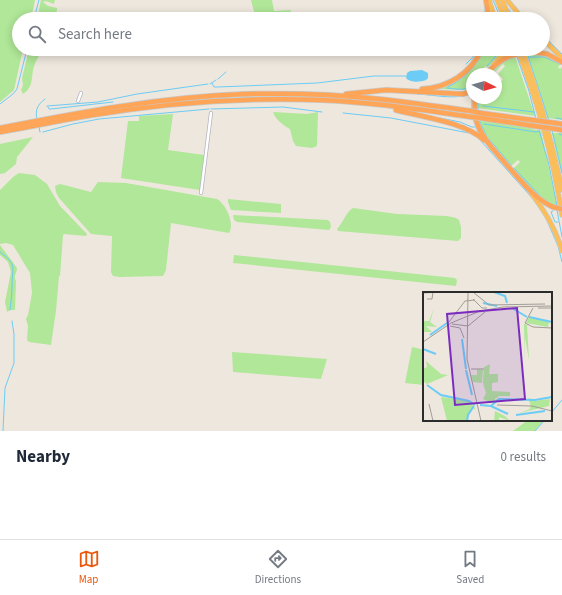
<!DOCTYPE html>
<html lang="en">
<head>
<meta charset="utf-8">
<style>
  body { margin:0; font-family:"Source Sans 3",sans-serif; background:#f2f2f3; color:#1f2937 }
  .compass { position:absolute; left:466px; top:68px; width:36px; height:36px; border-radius:50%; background:#fff; box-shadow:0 2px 10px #0003; rotate:95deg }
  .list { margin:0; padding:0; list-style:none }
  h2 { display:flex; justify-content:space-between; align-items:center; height:52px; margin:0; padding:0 16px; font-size:17px }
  h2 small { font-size:13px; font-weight:400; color:#747a83 }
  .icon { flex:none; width:22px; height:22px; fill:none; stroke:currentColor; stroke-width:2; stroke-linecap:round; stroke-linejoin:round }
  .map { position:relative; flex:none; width:562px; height:431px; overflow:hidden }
  .search { position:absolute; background:#fff; box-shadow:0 2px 10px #0003; left:12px; right:12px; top:12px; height:44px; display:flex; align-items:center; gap:10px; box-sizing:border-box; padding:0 14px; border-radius:22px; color:#747a83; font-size:15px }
  .sheet { height:108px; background:#fff }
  nav { display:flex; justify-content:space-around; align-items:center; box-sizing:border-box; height:56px; border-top:1px solid #e0e1e3; background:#fff; font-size:11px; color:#747a83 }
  nav a { display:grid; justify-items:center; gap:2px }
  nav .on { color:#ea580c }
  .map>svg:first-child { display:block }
  .green { fill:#b0e798 }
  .water { fill:#6cccf5 }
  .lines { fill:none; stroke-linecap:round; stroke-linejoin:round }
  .stream { stroke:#6cccf5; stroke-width:1 }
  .minor-casing { stroke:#b2b4c0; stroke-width:4 }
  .trunk-casing { stroke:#c8c8c8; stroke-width:5.5 }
  .motorway-casing { stroke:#c8c8c8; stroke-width:6 }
  .minor { stroke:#fff; stroke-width:2.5 }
  .trunk { stroke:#fcbe58; stroke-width:4 }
  .motorway { stroke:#ffa558; stroke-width:4.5 }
  .motorway-bridge-casing { stroke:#c8c8c8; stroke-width:6; stroke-linecap:butt }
  .motorway-bridge { stroke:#ffa558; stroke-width:4.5 }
  .inset-river { fill:none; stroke:#6cccf5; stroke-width:2 }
  .inset-road { fill:none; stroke:#a09c97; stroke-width:1 }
  .view { fill:#7b2cbf; fill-opacity:0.15; stroke:#7b2cbf; stroke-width:2 }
  .inset-edge { fill:none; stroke:#2c2c2c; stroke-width:2 }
</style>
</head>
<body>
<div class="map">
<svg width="562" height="431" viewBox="0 0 562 431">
  <rect width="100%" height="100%" fill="#eee7de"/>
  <g class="green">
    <polygon points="0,0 35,0 31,19 19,19 19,49 23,49 14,90 0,102"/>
    <polygon points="41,0 55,0 54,4 46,1 43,2 48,6 57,8 57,10 54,19 37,19"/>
    <polygon points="251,0 272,0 274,11 291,10 289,19 256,19"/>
    <path d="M29 49H43C39 56 34 63 33 71 31 81 33 87 23 94L21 90 23 85 22 78Z"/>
    <polygon points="484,49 501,49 498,57 488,67 485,66 484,68 485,70 482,74 472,74 472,87 470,88 468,84 466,86 467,90 437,89 453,83"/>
    <polygon points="527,54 545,55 561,63 558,67 560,69 562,67 562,120 548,118"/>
    <polygon points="515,56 535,116 477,108 478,98 496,98 496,76 502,81 503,79 498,74 505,66 503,64 495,72 493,70 500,62"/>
    <path d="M273 112 307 114 318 112 317 146 312 148 296 146 293 141 290 129C283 125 275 119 273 112Z"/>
    <polygon points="173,114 168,150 204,155 200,190 121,178 128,121 139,121 139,116"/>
    <path d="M479 121H485L532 128V129L541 131 557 206C538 202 525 182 513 169L520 162 518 160 511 166 485 135Z"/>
    <polygon points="552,133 562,133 562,176"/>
    <polygon points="33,137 17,157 16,164 5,173 0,174 0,144"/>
    <polygon points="19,173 35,175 47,184 60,206 87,234 86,236 64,234 63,235 60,276 59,276 56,311 51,345 29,342 27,340 28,326 26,319 28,315 32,293 30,273 13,245 6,243 0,244 0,190 13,177"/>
    <path d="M98 182 126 183 217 199C226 204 235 224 229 233L171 223 166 270 163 276 119 277 113 276 111 272 112 236 91 234 59 198 56 192 55 186 60 184 91 192Z"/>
    <polygon points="228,199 281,204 281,213 231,210 228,202"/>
    <path d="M353 208 397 214 447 216 456 218 459 220 461 227V238L458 241 338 231 337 229C343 223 346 212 353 208Z"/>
    <polygon points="233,215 328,220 330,222 331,227 329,230 237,222 234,220"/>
    <path d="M0 245 17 268C17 273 13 276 16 281L15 310H10L7 312 5 302 11 272 8 262 0 255Z"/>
    <polygon points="234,255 455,278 457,280 456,286 233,263"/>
    <polygon points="412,347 424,350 424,385 405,383"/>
    <polygon points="232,352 327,359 321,379 233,372"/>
    <polygon points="528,420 544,420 535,431 513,431"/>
  </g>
  <path class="water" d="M422 70 428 73V78L426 80C420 82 410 83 406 78L407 73 410 71Z"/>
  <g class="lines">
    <g class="stream">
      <polyline points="493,0 501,19"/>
      <polyline points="509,9 514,19"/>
      <polyline points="485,10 486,19"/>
      <polyline points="521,14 526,19"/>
      <polyline points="34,19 39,0"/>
      <polyline points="543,35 562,54"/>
      <polyline points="527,53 549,121"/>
      <polyline points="517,57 529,91 536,119"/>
      <polyline points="528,57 544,57 560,64"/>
      <polyline points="466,64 473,57 478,49"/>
      <polyline points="487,66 495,57 499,49"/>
      <polyline points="494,69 497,66"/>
      <polyline points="481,74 484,69"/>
      <polyline points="490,74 491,73"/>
      <polyline points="218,79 226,72"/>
      <polyline points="212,83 214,87 218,87 317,83 374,76 406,76"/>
      <polyline points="210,84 216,80"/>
      <path d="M448 87C464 79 477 66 484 49"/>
      <path d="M447 88C456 89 465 91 472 86"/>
      <path d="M418 94C436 95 454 100 472 94"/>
      <polyline points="0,104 13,94 17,89 27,49"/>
      <polyline points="47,106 98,102 137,94 208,84"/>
      <polyline points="483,106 534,112"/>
      <polyline points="48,107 49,109 51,109 113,102"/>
      <polyline points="211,109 283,107 322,112"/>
      <polyline points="472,110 472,95"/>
      <polyline points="478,111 478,98"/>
      <polyline points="343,113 391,118 469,133"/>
      <polyline points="440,118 460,122 472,127 475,127"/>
      <polyline points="556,118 562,119"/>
      <polyline points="473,119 478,132"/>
      <path d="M37 120C35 110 37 105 45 99"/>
      <polyline points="479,120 487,137 511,165"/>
      <polyline points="484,124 536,132 539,131"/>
      <polyline points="39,127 40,132"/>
      <polyline points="539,130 549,165 557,206"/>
      <polyline points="552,130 562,173"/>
      <polyline points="43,132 73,124 99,119 209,109"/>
      <polyline points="559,134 562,135"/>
      <polyline points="480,140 534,200"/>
      <polyline points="514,168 541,197"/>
      <polyline points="557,210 562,237"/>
      <polyline points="553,211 551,212 555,222 558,222"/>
      <polyline points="548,223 558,246 562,262"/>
      <path d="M0 252C18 265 12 267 12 285 12 294 11 302 10 310"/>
      <polyline points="551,413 562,400"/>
      <polyline points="3,431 5,388 14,363 14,334 12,321"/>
      <polyline points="535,431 545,420"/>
    </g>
    <defs>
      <g id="minor">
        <polyline points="78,101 81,93"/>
        <polyline points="201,193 211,113"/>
      </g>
      <g id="trunk">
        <polyline points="489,0 495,19"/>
        <polyline points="497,0 505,19"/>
        <polyline points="502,0 510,19"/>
        <polyline points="507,0 523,19"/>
        <polyline points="543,39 562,58"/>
        <path d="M517 49C538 102 553 158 562 215"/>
        <path d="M522 49C539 95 552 142 562 190"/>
        <polyline points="494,64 501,56 503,49"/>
        <path d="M531 193C545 211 556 229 562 251"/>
      </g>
      <g id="motorway">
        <polyline points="486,0 489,19"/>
        <polyline points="533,52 547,54 562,62"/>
        <path d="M486 74C493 66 500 60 510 56"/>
        <path d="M422 89C448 88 471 73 482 49"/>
        <polyline points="346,94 386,90 463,94 472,91"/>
        <path d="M475 98C474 108 475 119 479 128 485 142 496 152 505 163 520 179 533 198 553 207"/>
        <path d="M396 110C422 117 464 122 484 140"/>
        <polyline points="480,113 532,120"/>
        <polyline points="481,118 534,126"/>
        <polyline points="555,123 562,124"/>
        <path d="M0 128C81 112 162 97 245 94 289 93 334 94 378 99 409 102 440 107 471 111"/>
        <polyline points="556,129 562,130"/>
        <path d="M0 132C29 127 57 121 86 116 164 103 243 97 321 100 372 102 422 110 472 117"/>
      </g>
    </defs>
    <use href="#minor" class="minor-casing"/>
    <use href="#trunk" class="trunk-casing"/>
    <use href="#motorway" class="motorway-casing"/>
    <use href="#minor" class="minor"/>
    <use href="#trunk" class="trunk"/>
    <use href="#motorway" class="motorway"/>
    <defs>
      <g id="motorway-bridge">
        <polyline points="510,56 521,53 533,52"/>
        <polyline points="471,111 480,113"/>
        <polyline points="472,117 481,118"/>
        <polyline points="532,120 555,123"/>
        <polyline points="534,126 556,129"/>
        <polyline points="553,207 562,209"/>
      </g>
    </defs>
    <use href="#motorway-bridge" class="motorway-bridge-casing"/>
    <use href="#motorway-bridge" class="motorway-bridge"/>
  </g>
  <g transform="translate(423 292)">
    <rect width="129" height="129" fill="#eee7de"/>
    <path d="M11 16 7 30 14 35 3 34 9 40H0V29H6ZM106 25 126 30 125 35 103 31ZM101 32 104 33 106 68 102 46V69ZM3 69 18 82 25 83 4 92 0 89V77L4 75ZM67 72 66 82H75V90L69 91V99L87 100V104H76L72 107V109L75 106 83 107 75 108 71 112 60 107 63 101 60 91 61 75ZM54 77 60 78 59 91 50 90 48 83H54ZM18 105 47 109 53 118 50 116 45 122 44 129H24ZM105 106 111 109 127 107 126 114 96 121 110 116 106 117 108 114ZM72 119 82 124 87 129 76 125V129H71Z" fill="#b0e798"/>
    <path class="inset-river" d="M71 0 82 4 84 11M60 11 74 14M89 16 104 25M106 25 129 30M7 43 24 31M39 47 43 77M0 57 13 62M43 78 49 103M4 93 18 103 46 109 52 113M57 113 68 114 85 122M68 114 76 107 112 108 129 105M93 123 122 119M44 129 45 123 51 114"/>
    <path class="inset-road" d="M45 0 44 67 58 129M50 0 66 13 122 12M0 1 19 0M4 7H9L10 0M50 7 59 16H64M110 16 102 31 110 35 129 36M115 16H129M26 30 42 9 52 8M29 32 45 34 62 20M27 34 37 36 41 46M0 50 28 31 57 19 80 15 129 14M48 77H61M6 112 10 129M74 113 109 114 129 119"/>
    <path class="view" d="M94 16 102 107 32 113 24 22Z"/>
    <rect width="129" height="129" class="inset-edge"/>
  </g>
</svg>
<svg class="compass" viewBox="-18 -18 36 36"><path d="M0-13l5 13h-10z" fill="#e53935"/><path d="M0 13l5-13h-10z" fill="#747a83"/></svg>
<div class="search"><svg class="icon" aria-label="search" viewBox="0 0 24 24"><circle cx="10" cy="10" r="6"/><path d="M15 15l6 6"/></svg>Search here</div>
</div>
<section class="sheet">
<h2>Nearby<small>0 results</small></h2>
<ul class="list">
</ul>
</section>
<nav>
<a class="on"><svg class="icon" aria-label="map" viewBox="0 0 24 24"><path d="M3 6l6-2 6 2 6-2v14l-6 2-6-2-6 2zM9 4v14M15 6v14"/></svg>Map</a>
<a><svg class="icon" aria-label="directions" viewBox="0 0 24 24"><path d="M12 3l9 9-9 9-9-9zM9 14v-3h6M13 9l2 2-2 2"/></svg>Directions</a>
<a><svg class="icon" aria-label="saved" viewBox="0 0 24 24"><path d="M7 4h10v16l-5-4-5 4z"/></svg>Saved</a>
</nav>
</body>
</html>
